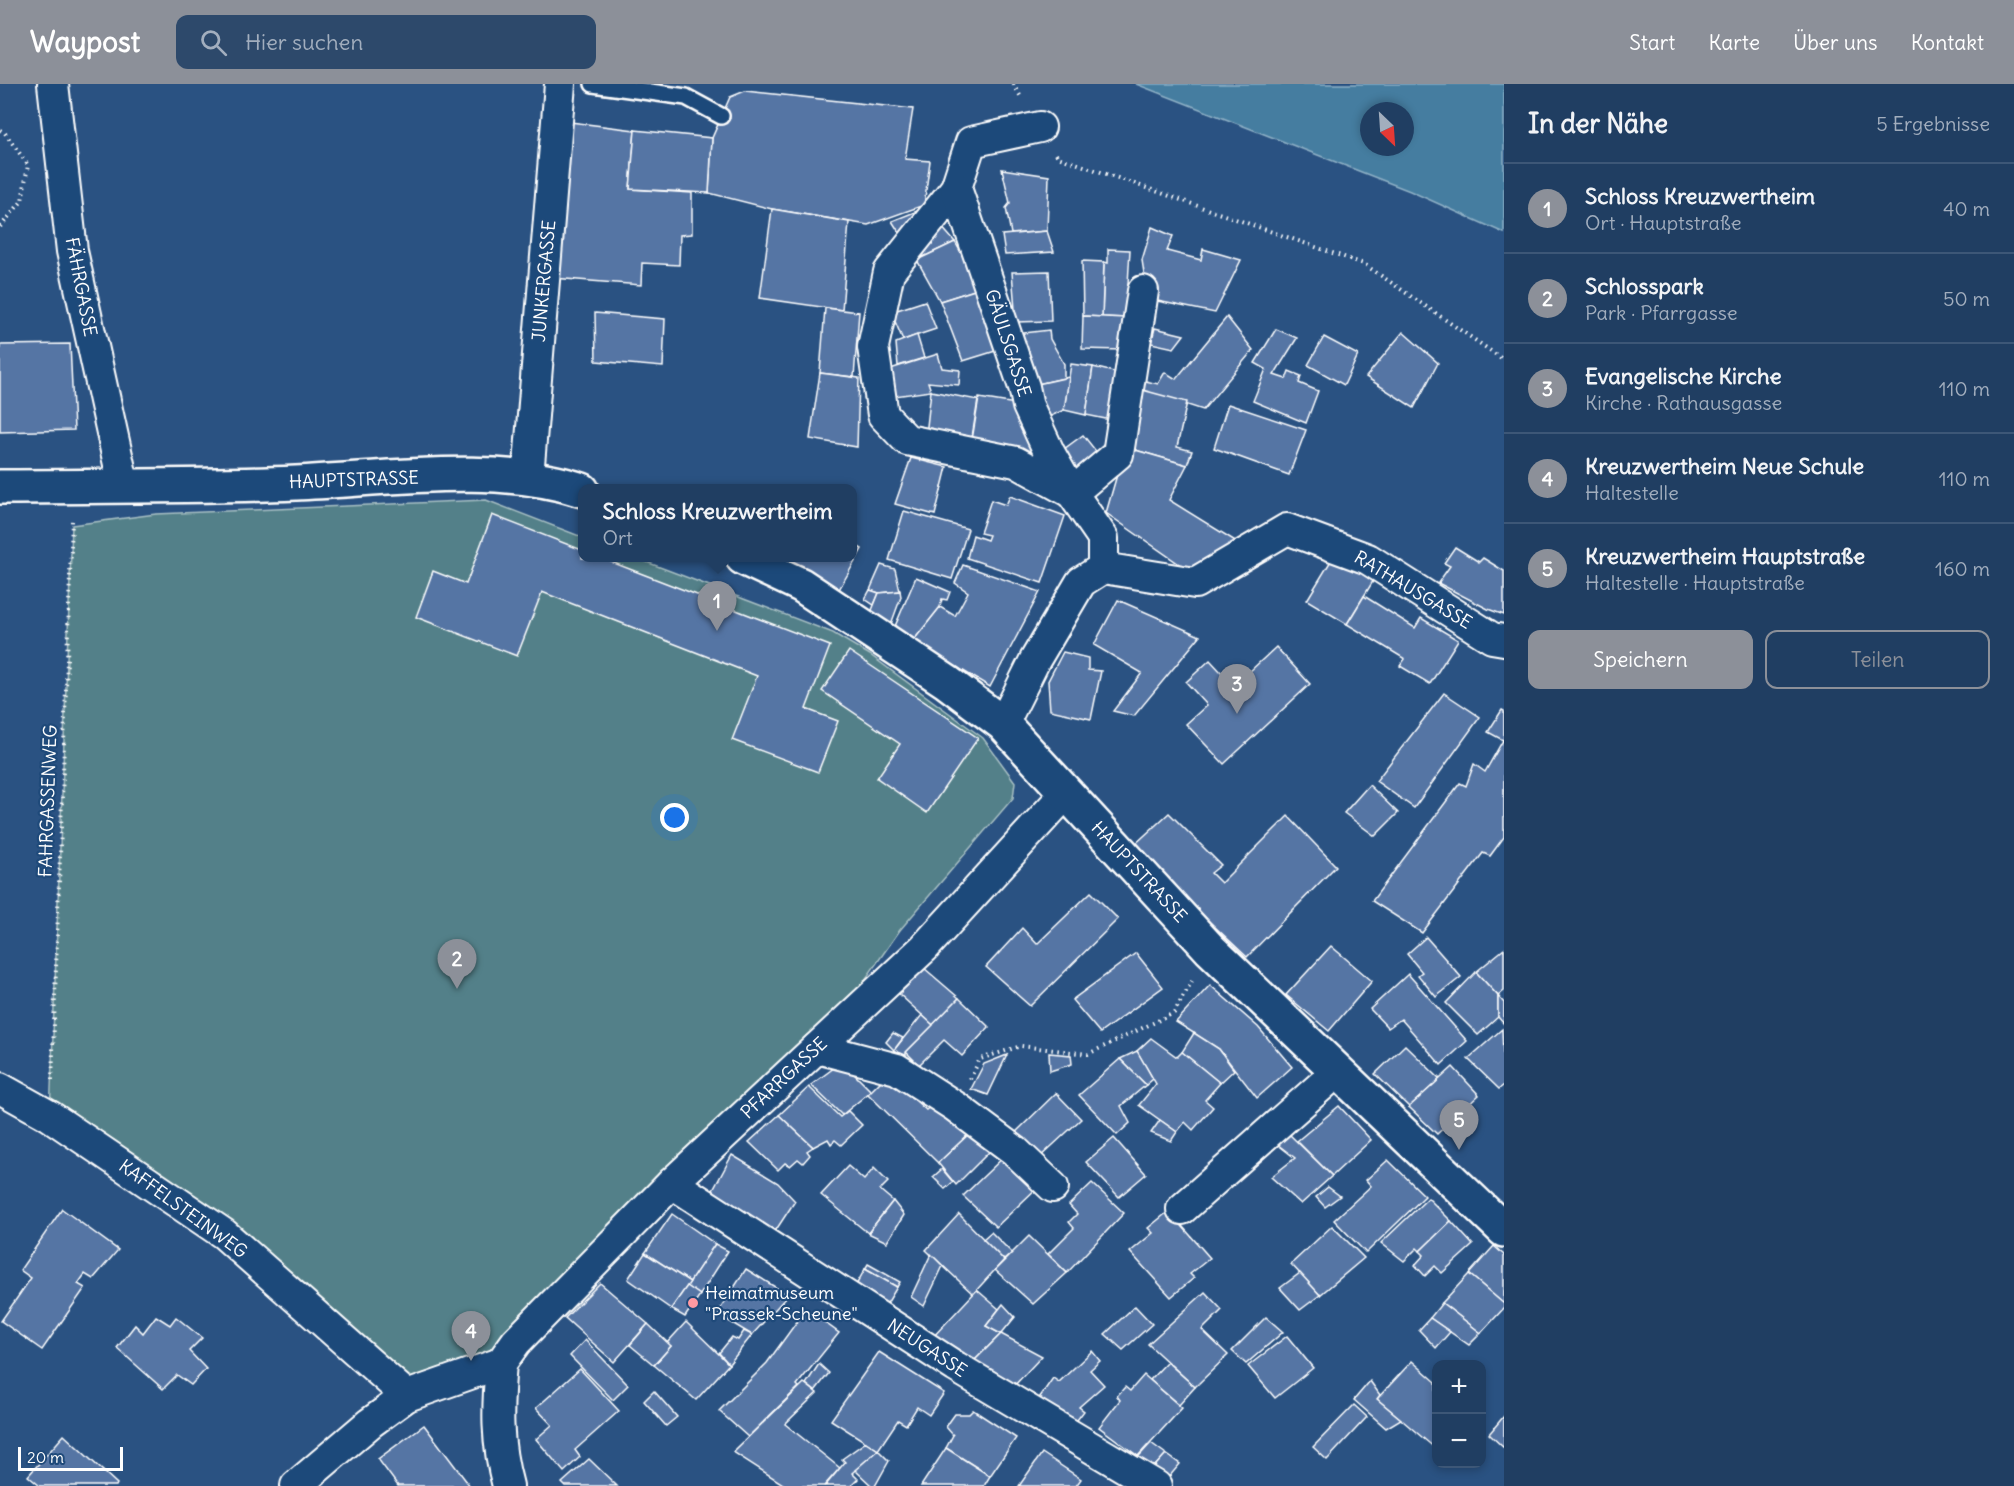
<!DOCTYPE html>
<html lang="de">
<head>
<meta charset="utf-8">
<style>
  body { margin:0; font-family:Delius,sans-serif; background:#2d496b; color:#f1f3f6 }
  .controls { position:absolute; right:18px; bottom:18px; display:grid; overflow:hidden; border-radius:12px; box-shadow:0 3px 9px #0003 }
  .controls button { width:54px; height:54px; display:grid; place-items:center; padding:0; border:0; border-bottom:2px solid #3d5777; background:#203e62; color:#f1f3f6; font:30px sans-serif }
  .compass { position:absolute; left:1360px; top:18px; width:54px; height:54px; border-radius:50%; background:#203e62; box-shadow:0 3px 9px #0003; rotate:155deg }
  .scale { position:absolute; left:18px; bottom:15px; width:105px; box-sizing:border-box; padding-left:6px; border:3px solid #fff; border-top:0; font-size:16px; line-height:21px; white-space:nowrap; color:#fff; -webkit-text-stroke:4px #1f4a7a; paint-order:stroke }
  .you { position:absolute; left:675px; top:734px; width:21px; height:21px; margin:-15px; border:4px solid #fff; border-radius:50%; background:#1a73e8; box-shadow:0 0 0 9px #1a73e833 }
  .badge { display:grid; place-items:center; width:39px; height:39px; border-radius:50%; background:#8c9099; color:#fff; font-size:20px; font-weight:700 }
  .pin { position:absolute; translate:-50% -50px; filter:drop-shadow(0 2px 3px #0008) }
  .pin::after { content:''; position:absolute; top:32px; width:21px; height:18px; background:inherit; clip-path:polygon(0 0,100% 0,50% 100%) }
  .popup { position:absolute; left:578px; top:400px; width:279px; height:78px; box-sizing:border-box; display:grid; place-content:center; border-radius:12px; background:#203e62; filter:drop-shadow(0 2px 4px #0005); font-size:20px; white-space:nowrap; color:#a2aebe }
  .popup b { font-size:22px; color:#f1f3f6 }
  .popup::after { content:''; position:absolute; left:50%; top:100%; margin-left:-12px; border:12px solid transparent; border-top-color:#203e62 }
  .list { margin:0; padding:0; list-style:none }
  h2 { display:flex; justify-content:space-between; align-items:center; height:78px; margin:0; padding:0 24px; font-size:26px }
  h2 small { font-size:20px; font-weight:400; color:#a2aebe }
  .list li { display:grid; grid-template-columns:39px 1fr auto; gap:18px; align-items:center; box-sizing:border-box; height:90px; padding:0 24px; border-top:2px solid #3d5777 }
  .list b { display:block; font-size:22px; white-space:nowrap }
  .list p { margin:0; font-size:20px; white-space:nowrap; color:#a2aebe }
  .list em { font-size:20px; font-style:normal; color:#a2aebe }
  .actions { display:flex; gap:12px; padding:18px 24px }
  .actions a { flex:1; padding:14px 0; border:2px solid #8c9099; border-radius:12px; text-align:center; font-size:21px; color:#8c9099 }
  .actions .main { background:#8c9099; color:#fff }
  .icon { flex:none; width:33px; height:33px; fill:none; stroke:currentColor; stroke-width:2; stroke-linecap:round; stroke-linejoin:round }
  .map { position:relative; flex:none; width:1504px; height:1402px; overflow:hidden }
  header { display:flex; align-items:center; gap:36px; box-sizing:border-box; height:84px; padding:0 30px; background:#8c9099; color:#fff }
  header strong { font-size:28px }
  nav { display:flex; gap:33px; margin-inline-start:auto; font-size:21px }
  .search { width:420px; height:54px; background:#2d496b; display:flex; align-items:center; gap:15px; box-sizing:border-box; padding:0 21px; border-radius:12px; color:#a2aebe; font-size:22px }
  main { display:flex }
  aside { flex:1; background:#203e62 }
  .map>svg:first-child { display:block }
  .green { fill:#538089; stroke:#a9c0c4; stroke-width:1.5 }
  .water { fill:#457da0; stroke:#8fb1c6; stroke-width:1.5; fill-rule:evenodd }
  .building { fill:#5474a4; stroke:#fff; stroke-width:1.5 }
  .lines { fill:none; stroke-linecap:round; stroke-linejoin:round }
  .service-casing { stroke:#fff; stroke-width:20 }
  .minor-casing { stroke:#fff; stroke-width:34 }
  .tertiary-casing { stroke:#fff; stroke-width:38 }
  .path { stroke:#fff; stroke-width:4; stroke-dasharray:1.5 4.5; stroke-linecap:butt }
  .service { stroke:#1f4a7a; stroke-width:15 }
  .minor { stroke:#1f4a7a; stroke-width:30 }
  .tertiary { stroke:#1f4a7a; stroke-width:33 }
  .poi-dot { fill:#ff9aa2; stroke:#1f4a7a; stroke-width:2 }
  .labels { text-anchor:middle; stroke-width:4.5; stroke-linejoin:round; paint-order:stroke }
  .street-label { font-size:18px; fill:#fff; stroke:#1f4a7a }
  .poi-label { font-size:18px; fill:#fff; stroke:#1f4a7a; text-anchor:start }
</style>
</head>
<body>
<header>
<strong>Waypost</strong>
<div class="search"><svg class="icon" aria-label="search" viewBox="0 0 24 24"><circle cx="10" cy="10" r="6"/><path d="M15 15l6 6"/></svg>Hier suchen</div>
<nav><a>Start</a><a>Karte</a><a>Über uns</a><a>Kontakt</a></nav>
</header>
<main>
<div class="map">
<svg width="1504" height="1402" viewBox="0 0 1504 1402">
  <rect width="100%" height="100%" fill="#2a5282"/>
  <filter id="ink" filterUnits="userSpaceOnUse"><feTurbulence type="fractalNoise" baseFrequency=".0167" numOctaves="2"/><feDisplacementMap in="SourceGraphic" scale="12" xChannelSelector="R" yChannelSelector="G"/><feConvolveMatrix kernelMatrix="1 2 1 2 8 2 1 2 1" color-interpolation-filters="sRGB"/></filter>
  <g filter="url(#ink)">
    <polygon class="green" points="486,416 582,453 582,474 636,474 833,549 870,571 983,654 1015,698 1013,714 900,846 817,964 516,1258 407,1312 50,1032 72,441 156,430"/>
    <path class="water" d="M1136 0H1504V149L1410 107ZM1369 27H1405V63H1369Z"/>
    <g class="building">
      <polygon points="745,7 913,25 905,75 930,77 924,121 868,141 772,125 709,109 712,54 730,13"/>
      <polygon points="562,37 635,46 630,105 692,109 692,150 680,151 679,181 642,179 641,201 553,194"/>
      <polygon points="635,46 712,54 709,109 630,105"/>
      <polygon points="1002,85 1049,92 1047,147 1011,150 1006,124 1010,119"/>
      <polygon points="925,124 955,158 917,176 892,137"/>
      <polygon points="772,125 849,138 842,226 760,214"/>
      <polygon points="1152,143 1173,152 1167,167 1201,176 1203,165 1241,176 1215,229 1148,215 1142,176"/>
      <polygon points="1047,147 1054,168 1005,171 1002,151"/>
      <polygon points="955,158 981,204 940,217 917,176"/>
      <polygon points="1108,165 1130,166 1126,234 1102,233 1104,178 1108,179"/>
      <polygon points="1082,177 1104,178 1102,233 1083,232"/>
      <polygon points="1049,187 1051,237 1016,238 1012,188"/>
      <polygon points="981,204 1002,265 963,277 940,217"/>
      <polygon points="925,217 936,245 903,256 891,228"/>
      <polygon points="825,224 859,228 854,293 820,289"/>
      <polygon points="595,229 665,235 663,283 596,277"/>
      <polygon points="1083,232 1126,234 1123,266 1082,265"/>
      <polygon points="1227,233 1253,266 1203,326 1135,304 1137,295 1158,300 1165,288 1176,295"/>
      <polygon points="1155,244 1184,251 1174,264 1151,259"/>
      <polygon points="1276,245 1297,254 1274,291 1286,295 1289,287 1301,292 1299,299 1318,307 1306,339 1253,317 1266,285 1255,279"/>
      <polygon points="1049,246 1050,255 1064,280 1064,294 1024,303 1016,250"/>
      <polygon points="1403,248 1438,279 1414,324 1366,293"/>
      <polygon points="917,251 924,274 898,282 896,259"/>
      <polygon points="1324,253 1358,271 1344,301 1308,281"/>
      <polygon points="70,260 74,346 0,348 0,261"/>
      <polygon points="938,270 942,284 960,286 959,301 928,298 931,307 895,312 887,286"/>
      <polygon points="1071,280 1093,283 1086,331 1064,326"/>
      <polygon points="1093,283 1118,289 1111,336 1086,331"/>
      <polygon points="820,289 859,294 857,363 810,355"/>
      <polygon points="1069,293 1064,326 1036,339 1024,303"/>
      <polygon points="1135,304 1187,318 1177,363 1192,367 1187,381 1125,363"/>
      <polygon points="931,307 978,316 971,359 925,360"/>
      <polygon points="979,314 1028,322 1047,374 971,362"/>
      <polygon points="1228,320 1306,346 1289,391 1214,364"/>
      <polygon points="1083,351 1099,371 1072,391 1056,371"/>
      <polygon points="1125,363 1187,381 1169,416 1237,458 1188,486 1106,429"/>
      <polygon points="911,374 947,383 935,431 895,420"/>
      <polygon points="1010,412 1065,432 1042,499 967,474 973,451 987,456 989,451 980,449 991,416 1006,421"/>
      <polygon points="904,427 968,445 952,495 889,476"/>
      <polygon points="492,431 582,466 582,474 601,474 830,562 806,625 838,637 818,688 732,656 757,592 542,508 517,572 416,533 433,487 466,500"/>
      <polygon points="852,459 862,465 837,509 786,477 788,474 852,474"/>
      <polygon points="1455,463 1479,478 1483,474 1504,487 1504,531 1488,525 1438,499 1450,482 1444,479"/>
      <polygon points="1335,470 1375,494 1347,540 1307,516"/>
      <polygon points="881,481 895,485 900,507 879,509 870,506"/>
      <polygon points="963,481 1040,508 990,603 913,557 940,523 955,532 968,508 955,499"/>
      <polygon points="916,493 950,508 947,516 942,515 940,523 913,557 893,547"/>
      <polygon points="870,506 879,509 874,521 865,515"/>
      <polygon points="900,507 901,513 890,543 870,531 879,509"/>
      <polygon points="1364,512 1415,544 1421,534 1458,556 1430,600 1400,582 1405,575 1347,540"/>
      <polygon points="1118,516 1200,552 1134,632 1113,627 1142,589 1094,561"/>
      <polygon points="1276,563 1310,600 1224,680 1186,640 1207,621 1186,598 1210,576 1234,602"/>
      <polygon points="849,567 978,654 927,729 877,694 900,660 822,607"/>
      <polygon points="1063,568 1088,574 1088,586 1101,587 1091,635 1050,626 1048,597"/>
      <polygon points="1444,609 1480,633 1414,724 1376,697"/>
      <polygon points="1502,626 1504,627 1504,753 1490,772 1483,769 1422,849 1372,817 1460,699 1466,702 1474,680 1485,688 1503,656 1488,648"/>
      <polygon points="1369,701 1398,729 1375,752 1344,729"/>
      <polygon points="1169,729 1221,781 1211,789 1221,799 1288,732 1336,782 1247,873 1131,764"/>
      <polygon points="1091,808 1118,835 1030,922 986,883 1022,844 1037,860"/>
      <polygon points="1426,853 1461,893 1436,913 1418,891 1422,888 1407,870"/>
      <polygon points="1331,862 1372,897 1329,947 1286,911"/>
      <polygon points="1504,865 1504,907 1498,912 1476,888"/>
      <polygon points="1136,869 1163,903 1100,949 1072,916"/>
      <polygon points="924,884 959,914 933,941 899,910"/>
      <polygon points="1476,888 1498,912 1498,933 1478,951 1446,919"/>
      <polygon points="1408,890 1467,957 1441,981 1401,935 1388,944 1370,925"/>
      <polygon points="1210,901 1258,943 1292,983 1257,1014 1219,965 1176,938"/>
      <polygon points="1498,912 1504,919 1504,940 1498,933"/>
      <polygon points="959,914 989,943 962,972 944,956 919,981 906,968"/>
      <polygon points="922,931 933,941 906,968 906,972 894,966"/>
      <polygon points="1502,945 1504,1001 1499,1005 1468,975"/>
      <polygon points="893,949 903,954 894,966 886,958"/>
      <polygon points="1194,949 1219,965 1234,986 1220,999 1182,968"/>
      <polygon points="1151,954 1177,973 1182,968 1220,999 1205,1016 1213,1023 1193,1046 1185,1038 1177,1048 1139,1021 1156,1000 1137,967"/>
      <polygon points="1405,961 1440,995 1409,1023 1375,990"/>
      <polygon points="1137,967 1153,995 1146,1001 1120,975"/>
      <polygon points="1049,969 1071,971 1072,980 1050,987"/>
      <polygon points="1007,971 988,1011 971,1005 984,980"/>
      <polygon points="1120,975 1146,1001 1121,1022 1130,1039 1117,1051 1079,1011"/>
      <polygon points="842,978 871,1007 842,1031 811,1001"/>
      <polygon points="1453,983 1479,1011 1437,1050 1409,1023"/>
      <polygon points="887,991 926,1026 937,1017 970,1049 938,1079 868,1010"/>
      <polygon points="809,1003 840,1033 848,1027 862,1041 841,1061 835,1056 831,1060 828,1055 813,1063 779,1031"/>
      <polygon points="1056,1009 1081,1035 1039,1074 1015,1049"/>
      <polygon points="1339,1022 1371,1056 1332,1092 1297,1057"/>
      <polygon points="779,1031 813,1063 807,1067 810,1071 803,1079 798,1075 790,1082 785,1079 778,1086 749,1058"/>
      <polygon points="1160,1036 1177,1048 1171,1057 1151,1049"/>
      <polygon points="970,1049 991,1066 956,1101 938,1079"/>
      <polygon points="1288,1049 1332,1092 1301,1120 1271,1093 1295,1074 1277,1060"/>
      <polygon points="1114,1054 1146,1090 1119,1113 1086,1078"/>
      <polygon points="1009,1068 1041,1100 996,1143 963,1112"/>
      <polygon points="732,1071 778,1099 795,1117 774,1149 711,1110"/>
      <polygon points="1388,1076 1425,1112 1366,1169 1334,1136 1371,1102 1366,1096"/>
      <polygon points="848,1082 864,1096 874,1084 888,1098 880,1106 893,1117 868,1149 821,1111"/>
      <polygon points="942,1085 953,1098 945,1105 933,1093"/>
      <polygon points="1092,1099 1124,1129 1067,1189 1048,1170 1074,1144 1069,1138 1077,1130 1069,1121"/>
      <polygon points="1328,1103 1340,1112 1325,1123 1316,1113"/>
      <polygon points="1428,1114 1451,1137 1420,1167 1417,1164 1404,1177 1381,1159"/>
      <polygon points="893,1117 904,1131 887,1158 868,1149"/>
      <polygon points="62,1125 118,1166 93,1195 85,1190 78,1200 85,1204 42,1266 1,1237 31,1194 20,1186"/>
      <polygon points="1169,1127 1210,1174 1190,1190 1194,1194 1171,1213 1130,1168 1153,1149 1148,1144"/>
      <polygon points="672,1130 715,1160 690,1198 645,1169"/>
      <polygon points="959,1130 1004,1176 973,1210 926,1166"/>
      <polygon points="1451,1137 1473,1161 1442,1189 1435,1182 1425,1192 1415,1181 1424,1171 1420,1167"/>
      <polygon points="1332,1142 1364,1174 1320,1211 1291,1180"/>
      <polygon points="991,1148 1012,1169 1004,1176 983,1155"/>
      <polygon points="1029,1152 1067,1189 1033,1220 995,1186"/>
      <polygon points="715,1160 728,1167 700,1211 687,1202"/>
      <polygon points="1494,1162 1504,1171 1504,1220 1469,1190"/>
      <polygon points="645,1169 690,1198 671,1225 628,1195"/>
      <polygon points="931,1170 943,1182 924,1222 911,1213"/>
      <polygon points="868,1180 900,1198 897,1203 865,1185"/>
      <polygon points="746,1185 788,1211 752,1251 717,1230"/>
      <polygon points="865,1185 897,1203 885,1223 854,1205"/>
      <polygon points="1300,1189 1320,1211 1300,1226 1280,1204"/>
      <polygon points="1469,1190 1504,1220 1504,1224 1481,1249 1442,1219"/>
      <polygon points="600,1199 648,1240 614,1278 565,1234"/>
      <polygon points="687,1202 700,1211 685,1233 671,1225"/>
      <polygon points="977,1206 999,1225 986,1242 1001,1250 970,1281 930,1256"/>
      <polygon points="1205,1208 1222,1226 1202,1246 1228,1271 1195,1303 1148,1260"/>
      <polygon points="1442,1219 1481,1249 1469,1261 1430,1234"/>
      <polygon points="1003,1220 1015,1233 1001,1250 986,1242"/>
      <polygon points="1135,1222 1152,1240 1123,1266 1105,1250"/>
      <polygon points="806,1225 839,1249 797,1301 799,1303 748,1353 719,1327 767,1279"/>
      <polygon points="156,1232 170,1241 176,1233 202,1254 189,1267 206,1285 191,1301 177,1291 163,1305 117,1264 135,1241 143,1249"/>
      <polygon points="1266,1233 1283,1248 1246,1280 1232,1267"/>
      <polygon points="1430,1234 1450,1248 1436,1264 1419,1246"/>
      <polygon points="686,1238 729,1280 696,1316 654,1281 671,1262 667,1259"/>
      <polygon points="648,1240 671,1262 654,1281 630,1261"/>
      <polygon points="744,1247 752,1251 729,1280 719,1269 732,1253 738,1256"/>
      <polygon points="1001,1250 1042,1272 1012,1304 970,1281"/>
      <polygon points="1287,1252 1313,1284 1275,1314 1248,1282"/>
      <polygon points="585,1256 628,1301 613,1316 570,1272"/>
      <polygon points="1092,1267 1100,1277 1090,1286 1104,1301 1079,1323 1084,1327 1071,1344 1033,1323 1053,1294 1059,1298"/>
      <polygon points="879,1268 944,1309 929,1331 917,1323 906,1341 898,1336 878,1366 831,1336"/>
      <polygon points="1412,1277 1436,1298 1436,1365 1377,1315"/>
      <polygon points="1167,1278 1195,1303 1179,1321 1150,1296"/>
      <polygon points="819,1280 829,1289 815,1307 806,1300"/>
      <polygon points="580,1285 619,1327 575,1366 580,1373 564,1388 536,1355 552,1341 536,1324"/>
      <polygon points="1144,1291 1182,1324 1138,1372 1099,1343 1120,1316 1117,1312 1125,1303 1130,1307"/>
      <polygon points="1370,1297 1380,1311 1377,1315 1401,1335 1386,1344 1354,1316"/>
      <polygon points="804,1299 817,1309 785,1340 840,1384 824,1402 786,1402 733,1368"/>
      <polygon points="654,1307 677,1333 666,1342 644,1317"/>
      <polygon points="1354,1321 1367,1333 1327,1376 1313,1363"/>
      <polygon points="973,1326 1016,1354 990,1392 946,1364 953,1351 946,1343 950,1337 955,1330 969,1330"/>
      <polygon points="1504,1332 1504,1364 1489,1350"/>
      <polygon points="424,1341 470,1402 398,1402 378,1375"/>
      <polygon points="64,1351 117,1400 116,1402 40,1402 28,1392"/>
      <polygon points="866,1358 878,1366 852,1389 858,1395 851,1402 825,1402 845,1378 842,1375"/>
      <polygon points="1151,1359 1166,1370 1146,1392 1130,1382"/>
      <polygon points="946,1364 990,1392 984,1402 921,1402"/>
      <polygon points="878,1366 889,1377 875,1402 872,1402 855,1386"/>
      <polygon points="1042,1369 1081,1395 1076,1402 1019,1402"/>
      <polygon points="1166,1370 1180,1380 1162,1401 1146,1392"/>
      <polygon points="589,1375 617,1402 565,1402 562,1399"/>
    </g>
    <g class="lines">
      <defs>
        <polyline id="service" points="593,0 686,13 721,32"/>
        <g id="minor">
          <polyline points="53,0 72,167 124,403"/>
          <polyline points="1040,43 971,58 956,104 889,188 873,263 883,331 907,356 1016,378 1072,409 1118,370 1143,207"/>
          <polyline points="956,104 1024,303 1028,322 1049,368 1072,409 1103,454 1103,484 1081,498 1035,576 1003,640"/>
          <polyline points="528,393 560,0"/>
          <polyline points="1103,484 1195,499 1287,445 1368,475 1492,554 1504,556"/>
          <polyline points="817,964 897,985 956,1023 1015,1067 1053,1103"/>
          <polyline points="0,1004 50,1032 224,1150 407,1312"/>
          <polyline points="672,1099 956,1283 1156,1402"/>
          <polyline points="1182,1125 1338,987"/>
          <polyline points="501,1279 516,1258 672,1099 924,864 1066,709"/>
          <path d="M501 1279C497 1325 496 1358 508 1402"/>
          <polyline points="296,1402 370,1339 407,1312 501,1279"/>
        </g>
        <g id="tertiary">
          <path d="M0 403C99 402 198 403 296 399 386 395 496 378 582 406"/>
          <polyline points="743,474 801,501 947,598 1003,640 1210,865 1504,1146"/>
        </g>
      </defs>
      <use href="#service" class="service-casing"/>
      <use href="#minor" class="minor-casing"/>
      <use href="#tertiary" class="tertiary-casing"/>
      <g class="path">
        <polyline points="1013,0 1021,13"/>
        <polyline points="0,46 5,49 28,81 22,117 0,143"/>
        <polyline points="1056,70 1058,73 1364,180 1504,276"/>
        <polyline points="970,995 980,975 1021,962 1088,970 1174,929 1192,897"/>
        <polyline points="52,996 72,436"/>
      </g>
      <use href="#service" class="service"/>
      <use href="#minor" class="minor"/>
      <use href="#tertiary" class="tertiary"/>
    </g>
  </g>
  <circle class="poi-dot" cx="693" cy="1219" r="6"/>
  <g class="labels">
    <g class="street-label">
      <text transform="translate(544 197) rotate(-85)" y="6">JUNKERGASSE</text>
      <text transform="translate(81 203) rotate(79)" y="6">FÄHRGASSE</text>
      <text transform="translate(1008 259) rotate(72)" y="6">GÄULSGASSE</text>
      <text transform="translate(354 396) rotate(-2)" y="6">HAUPTSTRASSE</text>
      <text transform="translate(1413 506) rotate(31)" y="6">RATHAUSGASSE</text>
      <text transform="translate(48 717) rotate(-88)" y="6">FAHRGASSENWEG</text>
      <text transform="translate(1139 788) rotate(47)" y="6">HAUPTSTRASSE</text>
      <text transform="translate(784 994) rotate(-43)" y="6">PFARRGASSE</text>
      <text transform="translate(183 1125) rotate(36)" y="6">KAFFELSTEINWEG</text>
      <text transform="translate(927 1264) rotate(33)" y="6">NEUGASSE</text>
    </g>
    <g class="poi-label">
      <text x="705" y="1215">Heimatmuseum<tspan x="705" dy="21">"Prassek-Scheune"</tspan></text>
    </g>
  </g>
</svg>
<div class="controls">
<button>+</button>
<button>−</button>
</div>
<svg class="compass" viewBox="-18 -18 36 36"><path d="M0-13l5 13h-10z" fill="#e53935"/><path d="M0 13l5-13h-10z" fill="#a2aebe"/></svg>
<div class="scale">20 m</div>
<div class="you"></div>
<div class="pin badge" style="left:717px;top:547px">1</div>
<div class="popup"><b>Schloss Kreuzwertheim</b>Ort</div>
<div class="pin badge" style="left:457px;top:905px">2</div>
<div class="pin badge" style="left:1237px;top:630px">3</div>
<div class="pin badge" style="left:471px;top:1277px">4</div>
<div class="pin badge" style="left:1459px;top:1066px">5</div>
</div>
<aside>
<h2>In der Nähe<small>5 Ergebnisse</small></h2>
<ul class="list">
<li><span class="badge">1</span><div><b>Schloss Kreuzwertheim</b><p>Ort · Hauptstraße</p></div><em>40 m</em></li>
<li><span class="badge">2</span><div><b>Schlosspark</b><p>Park · Pfarrgasse</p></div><em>50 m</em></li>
<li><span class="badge">3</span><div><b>Evangelische Kirche</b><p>Kirche · Rathausgasse</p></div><em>110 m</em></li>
<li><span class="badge">4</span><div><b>Kreuzwertheim Neue Schule</b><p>Haltestelle</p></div><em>110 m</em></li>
<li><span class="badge">5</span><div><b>Kreuzwertheim Hauptstraße</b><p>Haltestelle · Hauptstraße</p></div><em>160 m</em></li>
</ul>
<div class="actions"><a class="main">Speichern</a><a>Teilen</a></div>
</aside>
</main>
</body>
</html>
